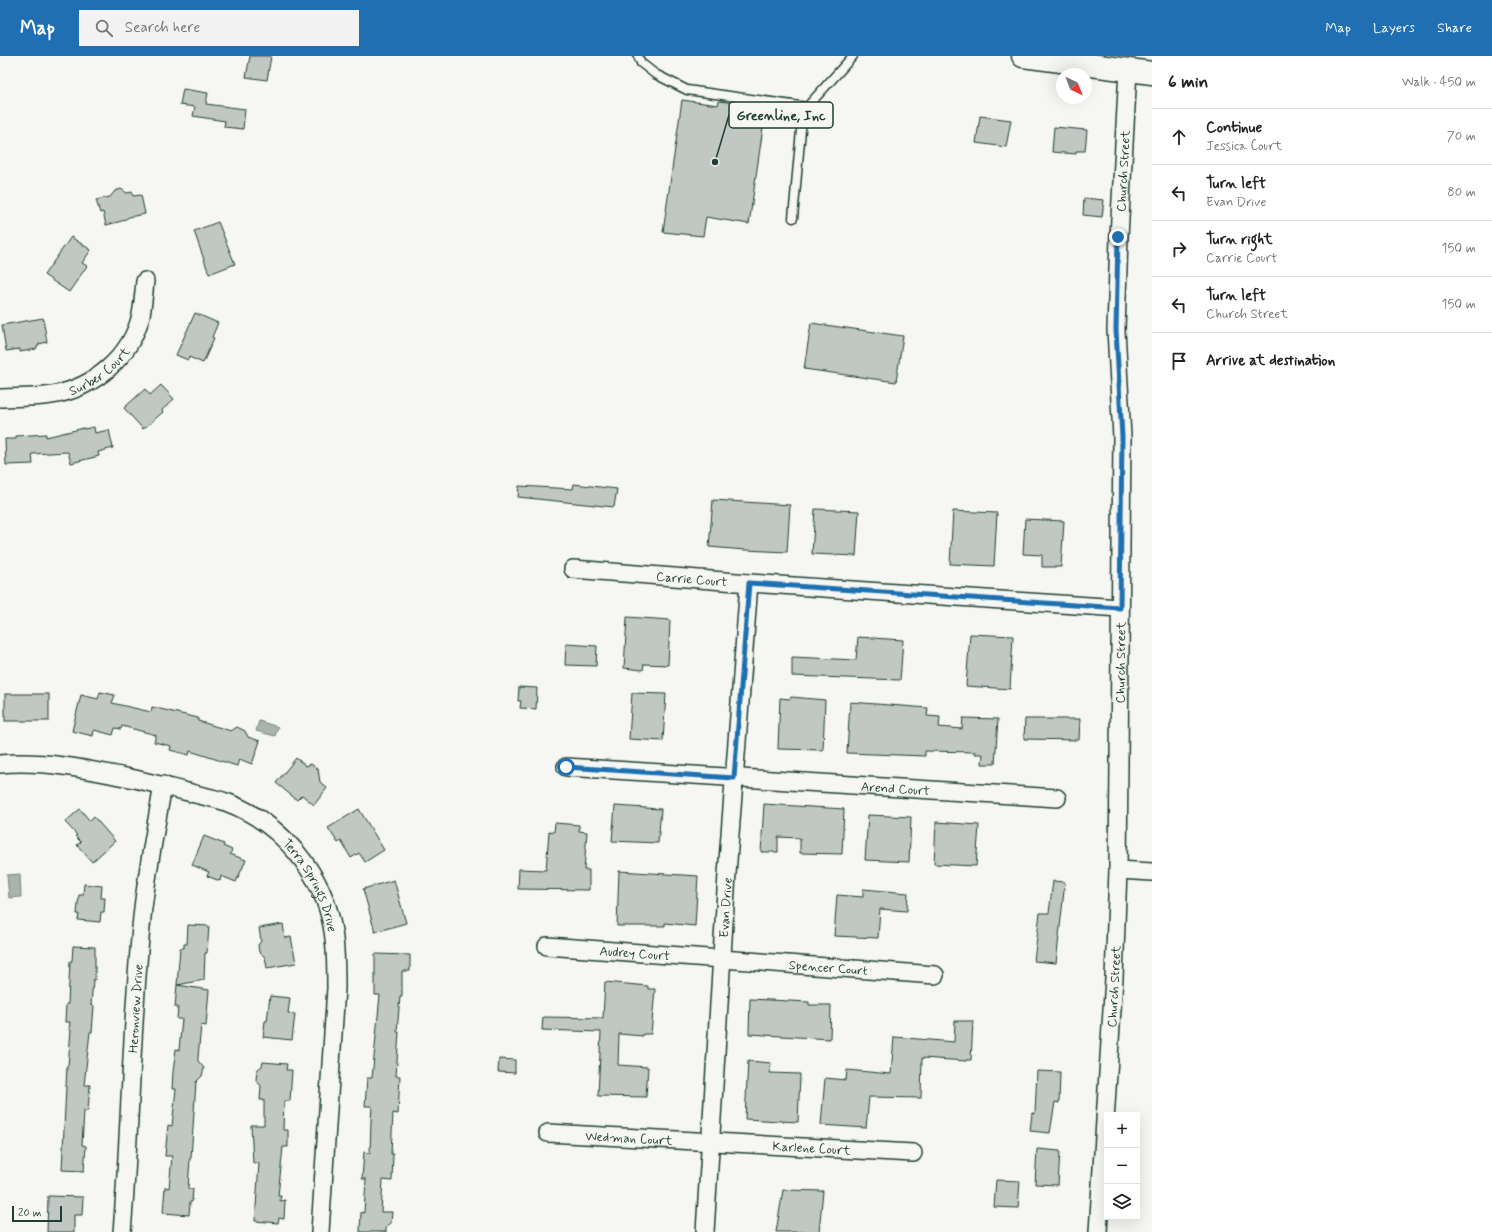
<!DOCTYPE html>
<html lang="en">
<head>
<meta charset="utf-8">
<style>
  body { margin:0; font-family:Mynerve,sans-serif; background:#f2f2f2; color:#222 }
  .controls { position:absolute; right:12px; bottom:12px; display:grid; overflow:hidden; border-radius:0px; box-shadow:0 4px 16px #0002 }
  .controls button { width:36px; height:36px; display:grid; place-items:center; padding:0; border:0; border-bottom:1px solid #e0e0e0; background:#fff; color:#222; font:20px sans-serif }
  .compass { position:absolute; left:1056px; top:12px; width:36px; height:36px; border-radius:50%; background:#fff; box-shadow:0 4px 16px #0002; rotate:137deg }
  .scale { position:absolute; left:12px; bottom:10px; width:50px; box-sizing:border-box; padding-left:4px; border:2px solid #1f3d34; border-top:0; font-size:11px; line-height:14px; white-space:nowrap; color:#1f3d34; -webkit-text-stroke:3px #f6f6f2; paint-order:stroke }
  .stop { position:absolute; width:12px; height:12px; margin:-9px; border:3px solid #1f6fb2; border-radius:50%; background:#fff }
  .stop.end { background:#1f6fb2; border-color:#fff; box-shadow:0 1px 4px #0008 }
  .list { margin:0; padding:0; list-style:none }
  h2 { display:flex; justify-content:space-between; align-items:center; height:52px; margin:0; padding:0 16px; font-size:17px }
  h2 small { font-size:13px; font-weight:400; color:#767676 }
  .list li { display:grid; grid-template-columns:26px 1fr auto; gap:12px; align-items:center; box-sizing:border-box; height:56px; padding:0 16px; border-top:1px solid #e0e0e0 }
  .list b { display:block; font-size:15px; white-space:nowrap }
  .list p { margin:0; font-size:13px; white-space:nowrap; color:#767676 }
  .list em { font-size:13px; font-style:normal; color:#767676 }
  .icon { flex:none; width:22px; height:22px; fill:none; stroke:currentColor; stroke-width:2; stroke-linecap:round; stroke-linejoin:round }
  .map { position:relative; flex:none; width:1152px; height:1176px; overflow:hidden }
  header { display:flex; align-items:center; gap:24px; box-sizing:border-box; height:56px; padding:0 20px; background:#1f6fb2; color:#fff }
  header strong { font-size:19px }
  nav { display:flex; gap:22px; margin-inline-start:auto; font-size:14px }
  .search { width:280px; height:36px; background:#f2f2f2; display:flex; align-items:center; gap:10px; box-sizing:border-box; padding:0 14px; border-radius:0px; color:#767676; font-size:15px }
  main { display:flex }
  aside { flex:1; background:#fff }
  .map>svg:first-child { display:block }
  .water { fill:#aab3ae; stroke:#72847d }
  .building { fill:#c1c8c3; stroke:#1f3d34 }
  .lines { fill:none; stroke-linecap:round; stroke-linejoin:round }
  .lane-casing { stroke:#1f3d34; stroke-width:11 }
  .street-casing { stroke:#1f3d34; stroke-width:20 }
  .primary-casing { stroke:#1f3d34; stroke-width:25 }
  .lane { stroke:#f6f6f2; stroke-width:8 }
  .street { stroke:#f6f6f2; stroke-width:17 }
  .primary { stroke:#f6f6f2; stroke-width:22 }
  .route { stroke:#1f6fb2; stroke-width:5 }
  .labels { text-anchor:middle; stroke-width:4; stroke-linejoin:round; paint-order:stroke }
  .street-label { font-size:13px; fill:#1f3d34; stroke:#f6f6f2 }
  .leader { fill:none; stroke:#1f3d34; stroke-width:1.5 }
  .callout-dot { fill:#1f3d34; stroke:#f6f6f2; stroke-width:1.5 }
  .callout { fill:#f6f6f2; stroke:#1f3d34; stroke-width:1.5 }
  .callout-label { font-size:14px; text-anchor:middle; font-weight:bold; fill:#1f3d34 }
</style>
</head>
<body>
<header>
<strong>Map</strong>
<div class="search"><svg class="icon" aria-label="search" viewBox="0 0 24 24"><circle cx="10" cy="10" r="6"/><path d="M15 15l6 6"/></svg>Search here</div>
<nav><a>Map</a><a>Layers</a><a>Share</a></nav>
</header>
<main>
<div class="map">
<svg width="1152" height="1176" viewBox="0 0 1152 1176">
  <rect width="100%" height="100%" fill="#f6f6f2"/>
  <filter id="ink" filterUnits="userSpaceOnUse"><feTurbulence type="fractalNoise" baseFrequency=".025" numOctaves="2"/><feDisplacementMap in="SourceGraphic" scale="8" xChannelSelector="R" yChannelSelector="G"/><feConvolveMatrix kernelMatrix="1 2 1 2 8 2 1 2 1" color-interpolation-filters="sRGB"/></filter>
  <g filter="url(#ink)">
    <g class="water">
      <polygon points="259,665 278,671 275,680 256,675"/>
      <polygon points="20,818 21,841 9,842 7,819"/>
    </g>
    <g class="building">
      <polygon points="250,0 271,0 267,24 246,21"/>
      <polygon points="183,33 208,37 206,48 245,53 243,73 224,71 225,65 193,60 195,51 180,49"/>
      <polygon points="682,44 718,49 719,45 766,51 749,168 706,161 703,180 663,176"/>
      <polygon points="980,60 1011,64 1006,91 976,87"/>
      <polygon points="1054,71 1087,74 1085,95 1076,95 1076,98 1052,96"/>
      <polygon points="121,133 127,137 132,136 133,140 141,139 145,158 129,161 122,165 106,169 103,156 100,157 96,144 110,141 115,135"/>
      <polygon points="1084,142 1104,144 1102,161 1083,159"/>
      <polygon points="218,166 235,208 209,218 194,175"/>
      <polygon points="71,181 91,194 82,207 87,210 69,236 44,219"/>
      <polygon points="195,257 218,267 212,281 214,282 203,307 189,301 188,304 176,299"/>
      <polygon points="43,262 47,286 39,288 36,293 20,296 20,293 6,295 2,269"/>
      <polygon points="811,267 903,280 896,326 804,313"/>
      <polygon points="161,329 174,343 162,354 163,356 143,373 124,352 145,333 150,339"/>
      <polygon points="94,371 95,377 109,374 113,392 98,396 99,400 71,407 68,396 32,398 33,408 6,409 5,383 16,383 16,380 46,378 46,381 84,372 84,373"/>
      <polygon points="574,428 617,433 614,451 518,441 519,430 573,433"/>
      <polygon points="713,444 790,449 787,496 745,494 709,491"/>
      <polygon points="815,453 859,455 856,500 812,498"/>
      <polygon points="953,455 997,457 994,510 950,508"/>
      <polygon points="1025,463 1064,465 1061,511 1042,511 1042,499 1023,498"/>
      <polygon points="627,561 670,564 668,609 644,608 643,614 624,612"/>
      <polygon points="970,578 1013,580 1010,633 966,630"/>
      <polygon points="858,581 903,584 900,624 792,620 792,601 856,604"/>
      <polygon points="566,588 597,590 596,610 565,609"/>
      <polygon points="519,631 537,632 536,653 520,652 521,645 518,645"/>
      <polygon points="100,636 115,639 112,647 151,656 152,651 198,662 198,665 231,675 237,671 245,675 248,681 260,685 252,708 239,703 237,710 190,695 189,699 170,694 171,690 154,686 156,679 122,670 121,673 115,672 113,679 94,674 93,680 72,675 81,639 98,643"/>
      <polygon points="632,637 666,638 663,685 629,683"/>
      <rect x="5" y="638" width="44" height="27"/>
      <polygon points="791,641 825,644 823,694 778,693 780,642 790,643"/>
      <polygon points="850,646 928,652 927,660 940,661 939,671 962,673 963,662 998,663 995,708 982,708 983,698 975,698 976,696 925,695 925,700 847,697"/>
      <polygon points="1025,663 1080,663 1079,684 1024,683"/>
      <polygon points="296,702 306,710 311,708 318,713 320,726 327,732 314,749 302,739 297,744 276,727"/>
      <polygon points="764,748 844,753 842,798 800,797 800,782 778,781 778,796 761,796"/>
      <polygon points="615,750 661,753 658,787 612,785"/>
      <polygon points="80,753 90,765 94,761 115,785 92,806 77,789 81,786 75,780 77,779 65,766"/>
      <polygon points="359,753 384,794 365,806 359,797 351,802 341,785 338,787 328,772"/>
      <polygon points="868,759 911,761 909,806 865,804"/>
      <polygon points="936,766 979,769 976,810 934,808"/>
      <polygon points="555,767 579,769 579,775 587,776 584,814 589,814 589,834 518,833 519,813 546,814 549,775 554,776"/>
      <polygon points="204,780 224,788 223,790 232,794 230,798 246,804 236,826 221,820 220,825 207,820 209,816 192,809"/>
      <polygon points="619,815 698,820 695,870 665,867 665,870 617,870"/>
      <polygon points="394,824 406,867 375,876 363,833"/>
      <polygon points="1053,825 1065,826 1056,907 1034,905 1040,857 1049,857"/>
      <polygon points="84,828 102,830 101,842 105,842 104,856 101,856 100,866 78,864 79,858 77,858 79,839 83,839"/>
      <polygon points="863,833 908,837 907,855 880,853 878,882 834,880 837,839 863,841"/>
      <polygon points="283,868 285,882 291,881 296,907 267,912 265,901 259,896 258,889 261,885 259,872"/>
      <polygon points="188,869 209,870 207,897 205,897 204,924 177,929 180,892 184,892 184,888 187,888"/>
      <polygon points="73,890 95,891 95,924 93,924 91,949 94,950 92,976 90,976 84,1029 90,1029 88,1055 84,1055 82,1089 86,1090 84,1115 62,1114 67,1010 68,1010 71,974 69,974 70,966 65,966 66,948 68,948 70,905 72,905"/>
      <polygon points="375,898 410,899 410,915 402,915 402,940 400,940 397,976 399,976 396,1020 400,1020 398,1058 393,1057 391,1098 393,1098 392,1125 383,1124 381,1156 392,1156 391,1167 386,1171 386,1176 360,1176 361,1156 364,1157 366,1123 362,1123 364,1096 370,1097 371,1065 372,1050 365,1050 367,1022 372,1022 380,939 375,939"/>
      <polygon points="605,926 648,930 648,933 655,933 651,978 643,978 643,980 619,978 618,1009 648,1011 646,1041 598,1040 601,976 542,974 543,961 603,962"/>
      <polygon points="177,929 209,934 206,970 201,969 198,1001 198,1005 204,1012 202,1020 196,1026 191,1102 190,1102 188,1133 193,1133 192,1146 190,1146 189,1159 163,1157 165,1131 169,1132 172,1100 165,1100 168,1069 172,1070 176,1033 172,1033 173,1016 176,993 179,994 182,963 177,963 178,951 175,951"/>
      <polygon points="270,940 290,942 288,957 295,958 292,984 263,981 265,965 267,965"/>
      <polygon points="750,943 809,946 809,949 831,949 830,983 749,978"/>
      <polygon points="955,965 973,965 971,1004 966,1004 966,1005 922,1002 921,1042 869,1041 866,1072 821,1069 825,1022 846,1024 847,1014 891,1018 894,981 954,986"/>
      <polygon points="499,1003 515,1004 515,1017 498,1016"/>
      <polygon points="748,1005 771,1007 770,1017 800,1018 798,1066 745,1063"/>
      <polygon points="263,1006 287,1008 286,1014 292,1014 290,1045 284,1045 283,1074 288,1074 288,1091 283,1091 278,1140 281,1140 280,1145 285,1144 284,1163 279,1162 278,1167 255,1165 259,1107 253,1107 251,1069 264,1069 264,1044 260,1044 261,1030 256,1024 257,1014 262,1010"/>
      <polygon points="1037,1015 1060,1016 1059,1047 1055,1046 1050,1077 1030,1075 1032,1057 1035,1058"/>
      <polygon points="1037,1093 1060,1095 1058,1129 1035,1128"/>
      <polygon points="996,1124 1020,1125 1018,1152 994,1151"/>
      <polygon points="783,1134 823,1135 819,1176 776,1176"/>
      <polygon points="48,1140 83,1141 82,1159 74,1159 74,1176 47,1176"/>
    </g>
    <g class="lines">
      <defs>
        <g id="lane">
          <polyline points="638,0 641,7 655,18 687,34 807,51"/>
          <polyline points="793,162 802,63 807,51 853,0"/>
        </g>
        <g id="street">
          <path id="s1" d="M0 342C17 341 35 342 52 339 94 332 131 301 141 259 143 248 144 236 145 225"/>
          <path id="s2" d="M573 513 749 527 1120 552"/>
          <path id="s3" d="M0 708C45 704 91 714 135 723 156 728 178 733 199 739 208 741 217 743 226 746 280 766 324 817 333 875 336 894 336 913 336 932L320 1176"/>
          <path id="s4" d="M566 711 1057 742"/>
          <polyline points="1118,814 1152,816"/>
          <path id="s5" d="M547 890 935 919"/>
          <path id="s6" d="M548 1077 913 1097"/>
          <path id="s7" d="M122 1176C131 1068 131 960 143 852 148 811 156 770 163 729"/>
          <path id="s8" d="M705 1176 727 818 749 527"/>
          <path id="s9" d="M1098 1176 1114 922 1118 814 1122 381 1116 274 1119 181 1128 14"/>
        </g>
        <polyline id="primary" points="1023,0 1152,17"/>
      </defs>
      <use href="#lane" class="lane-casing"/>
      <use href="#street" class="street-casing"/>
      <use href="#primary" class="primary-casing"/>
      <use href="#lane" class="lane"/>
      <use href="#street" class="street"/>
      <use href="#primary" class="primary"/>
    </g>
  </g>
  <g class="lines" filter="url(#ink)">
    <polyline class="route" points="566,711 734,722 749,527 1120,552 1122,381 1116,274 1118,181"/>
  </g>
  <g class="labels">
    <g class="street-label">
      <text dy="5" stroke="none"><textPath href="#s9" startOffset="1062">Church Street</textPath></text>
      <text dy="5" stroke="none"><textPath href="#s1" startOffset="106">Surber Court</textPath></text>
      <text dy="5" stroke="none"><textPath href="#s2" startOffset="119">Carrie Court</textPath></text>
      <text dy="5" stroke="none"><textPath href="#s9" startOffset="570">Church Street</textPath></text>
      <text dy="5" stroke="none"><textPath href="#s4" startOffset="330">Arend Court</textPath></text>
      <text dy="5" stroke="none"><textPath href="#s3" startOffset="354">Terra Springs Drive</textPath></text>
      <text dy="5" stroke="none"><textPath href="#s8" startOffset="325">Evan Drive</textPath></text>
      <text dy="5" stroke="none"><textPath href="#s5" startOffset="88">Audrey Court</textPath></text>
      <text dy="5" stroke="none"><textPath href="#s5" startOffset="282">Spencer Court</textPath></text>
      <text dy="5" stroke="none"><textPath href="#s9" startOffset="246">Church Street</textPath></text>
      <text dy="5" stroke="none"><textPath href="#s7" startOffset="224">Heronview Drive</textPath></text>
      <text dy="5" stroke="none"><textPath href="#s6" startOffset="81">Wedman Court</textPath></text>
      <text dy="5" stroke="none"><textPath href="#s6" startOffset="264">Karlene Court</textPath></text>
    </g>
  </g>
  <path class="leader" d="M715 106L729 59"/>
  <circle class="callout-dot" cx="715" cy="106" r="4"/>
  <rect class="callout" x="729" y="46" width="104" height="26" rx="4"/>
  <g class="callout-label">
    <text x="781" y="64">Greenline, Inc</text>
  </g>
</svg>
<div class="controls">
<button>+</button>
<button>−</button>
<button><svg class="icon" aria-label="layers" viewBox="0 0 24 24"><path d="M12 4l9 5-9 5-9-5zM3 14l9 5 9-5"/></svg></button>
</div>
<svg class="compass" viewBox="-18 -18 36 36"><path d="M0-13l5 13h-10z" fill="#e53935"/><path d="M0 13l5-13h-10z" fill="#767676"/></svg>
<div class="scale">20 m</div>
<div class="stop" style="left:566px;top:711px"></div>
<div class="stop end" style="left:1118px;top:181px"></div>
</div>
<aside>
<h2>6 min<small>Walk · 450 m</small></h2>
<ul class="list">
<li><svg class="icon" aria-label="ahead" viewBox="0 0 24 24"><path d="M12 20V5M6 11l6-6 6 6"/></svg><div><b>Continue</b><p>Jessica Court</p></div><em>70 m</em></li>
<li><svg class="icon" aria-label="left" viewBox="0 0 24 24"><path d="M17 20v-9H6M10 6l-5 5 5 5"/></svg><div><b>Turn left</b><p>Evan Drive</p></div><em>80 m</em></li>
<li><svg class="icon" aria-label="right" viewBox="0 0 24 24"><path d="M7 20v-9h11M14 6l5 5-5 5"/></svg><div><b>Turn right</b><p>Carrie Court</p></div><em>150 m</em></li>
<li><svg class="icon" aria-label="left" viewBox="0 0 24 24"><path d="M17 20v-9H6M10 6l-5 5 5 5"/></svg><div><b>Turn left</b><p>Church Street</p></div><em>150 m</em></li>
<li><svg class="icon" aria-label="arrive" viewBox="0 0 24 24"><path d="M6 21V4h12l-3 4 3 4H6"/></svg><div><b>Arrive at destination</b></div></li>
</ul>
</aside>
</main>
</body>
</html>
